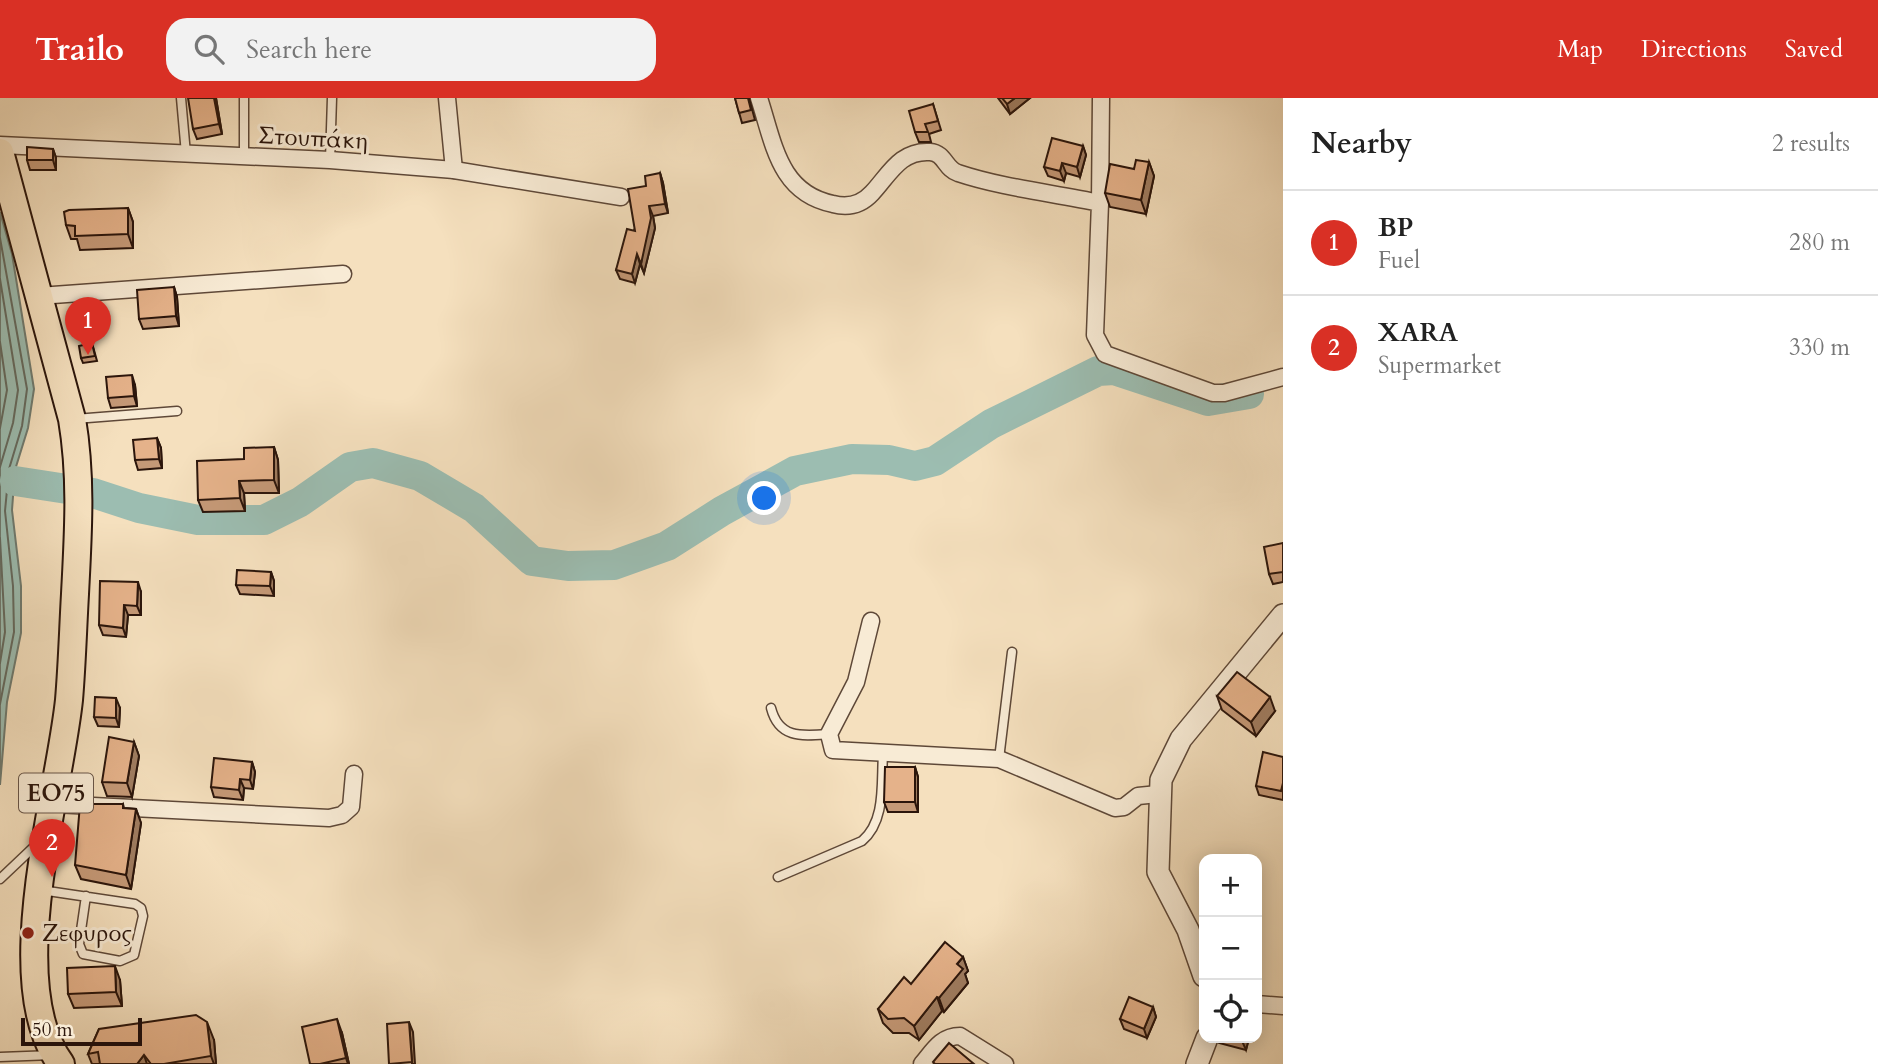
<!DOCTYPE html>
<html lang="en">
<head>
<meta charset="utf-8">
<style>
  body { margin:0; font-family:Cardo,serif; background:#f2f2f2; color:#222 }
  .controls { position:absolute; right:21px; bottom:21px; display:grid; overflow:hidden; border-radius:14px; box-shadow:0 4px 18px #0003 }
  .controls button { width:63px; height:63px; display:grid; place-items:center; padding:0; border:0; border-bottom:2px solid #e0e0e0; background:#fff; color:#222; font:35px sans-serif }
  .scale { position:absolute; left:21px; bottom:18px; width:121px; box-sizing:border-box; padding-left:7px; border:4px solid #2b150b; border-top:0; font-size:19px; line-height:24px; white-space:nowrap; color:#2b150b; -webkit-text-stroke:5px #f8ebd5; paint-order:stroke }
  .you { position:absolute; left:765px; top:401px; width:24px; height:24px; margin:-18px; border:5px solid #fff; border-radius:50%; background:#1a73e8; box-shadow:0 0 0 10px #1a73e833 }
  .badge { display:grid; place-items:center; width:46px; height:46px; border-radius:50%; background:#d93025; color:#fff; font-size:23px; font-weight:700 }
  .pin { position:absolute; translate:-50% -58px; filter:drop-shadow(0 2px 4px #0008) }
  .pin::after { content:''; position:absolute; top:37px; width:24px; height:21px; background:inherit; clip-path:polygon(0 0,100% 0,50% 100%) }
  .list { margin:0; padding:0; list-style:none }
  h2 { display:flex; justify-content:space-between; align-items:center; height:91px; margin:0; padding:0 28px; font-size:30px }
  h2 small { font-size:23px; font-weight:400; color:#767676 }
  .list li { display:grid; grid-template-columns:46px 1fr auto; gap:21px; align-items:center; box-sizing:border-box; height:105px; padding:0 28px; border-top:2px solid #e0e0e0 }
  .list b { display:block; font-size:26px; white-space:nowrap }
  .list p { margin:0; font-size:23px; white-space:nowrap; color:#767676 }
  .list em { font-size:23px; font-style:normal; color:#767676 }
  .icon { flex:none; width:38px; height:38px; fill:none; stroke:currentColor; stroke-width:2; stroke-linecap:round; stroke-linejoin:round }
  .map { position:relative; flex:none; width:1283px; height:966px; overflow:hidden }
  header { display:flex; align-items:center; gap:42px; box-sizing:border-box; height:98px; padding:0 35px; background:#d93025; color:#fff }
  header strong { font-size:33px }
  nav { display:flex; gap:38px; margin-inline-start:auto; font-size:24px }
  .search { width:490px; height:63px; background:#f2f2f2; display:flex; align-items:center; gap:18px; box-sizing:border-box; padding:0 24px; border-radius:21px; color:#767676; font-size:26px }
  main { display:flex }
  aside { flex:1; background:#fff }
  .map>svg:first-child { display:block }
  .water { fill:#9cbdb1; stroke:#6f7a6f; stroke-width:2 }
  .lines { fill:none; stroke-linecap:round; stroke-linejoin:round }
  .shore { stroke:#64695e; stroke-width:2 }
  .river { stroke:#9cbdb1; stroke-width:30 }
  .service-casing { stroke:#5e4838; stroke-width:11 }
  .minor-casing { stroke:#5e4838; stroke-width:19 }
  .tertiary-casing { stroke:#5e4838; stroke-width:24 }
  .primary-casing { stroke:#2b150b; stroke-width:30 }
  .service { stroke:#f8ebd5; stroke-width:8 }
  .minor { stroke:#f8ebd5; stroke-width:16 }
  .tertiary { stroke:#f8ebd5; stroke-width:21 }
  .primary { stroke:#f5e0be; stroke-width:26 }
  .wall { fill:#c59977; stroke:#2b150b; stroke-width:2 }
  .shaded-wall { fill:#a07d61; stroke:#2b150b; stroke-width:2 }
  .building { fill:#e5b28a; stroke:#2b150b; stroke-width:2 }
  .poi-dot { fill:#8f2418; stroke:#f8ebd5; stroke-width:2.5 }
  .labels { text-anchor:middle; stroke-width:6; stroke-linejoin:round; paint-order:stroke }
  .shield { fill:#f8ebd5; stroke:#685548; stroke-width:2 }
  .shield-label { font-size:23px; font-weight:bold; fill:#2b150b }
  .street-label { font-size:24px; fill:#2b150b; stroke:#f8ebd5 }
  .poi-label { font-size:24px; fill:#2b150b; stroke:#f8ebd5; text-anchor:start }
</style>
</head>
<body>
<header>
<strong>Trailo</strong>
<div class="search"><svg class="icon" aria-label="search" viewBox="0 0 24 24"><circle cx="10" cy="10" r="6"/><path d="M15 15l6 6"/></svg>Search here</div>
<nav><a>Map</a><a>Directions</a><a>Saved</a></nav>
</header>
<main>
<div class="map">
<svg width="1283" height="966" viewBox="0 0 1283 966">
  <rect width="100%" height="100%" fill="#f5e0be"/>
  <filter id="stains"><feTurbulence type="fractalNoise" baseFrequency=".00286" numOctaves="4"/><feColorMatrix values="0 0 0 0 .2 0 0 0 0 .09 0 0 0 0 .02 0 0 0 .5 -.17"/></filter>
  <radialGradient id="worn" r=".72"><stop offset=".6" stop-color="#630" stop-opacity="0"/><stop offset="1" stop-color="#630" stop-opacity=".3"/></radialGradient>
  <polygon class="water" points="0,114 12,156 34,291 28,330 15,372 12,412 21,488 21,535 7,604 0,687"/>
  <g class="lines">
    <g class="shore">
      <polyline points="0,140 27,291 22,328 9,371 5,413 13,488 14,534 0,606"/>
      <polyline points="0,181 18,292 13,325 0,369"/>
      <polyline points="0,244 7,292 0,330"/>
      <polyline points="0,440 5,534 0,565"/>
    </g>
    <polyline class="river" points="15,383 93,395 139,410 198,422 264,422 300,404 350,369 373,365 420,378 474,410 532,463 568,468 614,467 667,448 722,413 795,373 852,361 889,362 915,368 935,363 991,326 1098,273 1114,272 1208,303 1249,296"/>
    <defs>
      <g id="service">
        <polyline points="181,0 186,56"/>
        <polyline points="244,0 244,59"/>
        <polyline points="330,62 332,0"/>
        <polyline points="75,321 177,313"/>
        <path d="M771 610C779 641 802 638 829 636"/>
        <polyline points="999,661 1012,554"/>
        <path d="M778 779 862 743C886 723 881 685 883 656"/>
        <polyline points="0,781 37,746"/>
        <polyline points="41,792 135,806 141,810 143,818 134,857 120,863 83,856 79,846 86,798"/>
        <polyline points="0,959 53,957"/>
      </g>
      <g id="minor">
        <polyline points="447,0 454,72"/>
        <path d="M759 0C774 46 779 95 833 106 848 110 861 107 872 95 889 77 900 52 930 54 945 55 945 71 958 75 1003 90 1054 95 1100 105L1095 237 1105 256 1213 295H1224L1283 279"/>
        <polyline points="0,47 330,62 454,72 621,99"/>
        <polyline points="1100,105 1101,0"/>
        <polyline points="39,198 343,176"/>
        <polyline points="871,523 856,584 829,636 833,652 999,661 1115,710 1124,709 1138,698 1158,696"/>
        <polyline points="54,706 329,720 342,717 351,709 354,676"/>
        <polyline points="1257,906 1283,908"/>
        <path d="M922 966C933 953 941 938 960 938L1005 966"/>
      </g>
      <g id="tertiary">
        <polyline points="1204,878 1188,832 1158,774 1161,682 1181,641 1283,517"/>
        <polyline points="1197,966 1207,940"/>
      </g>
      <path id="primary" d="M0 54 72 321C82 380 78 437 75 496 73 531 72 567 69 602 59 698 1 885 61 966"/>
    </defs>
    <use href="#service" class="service-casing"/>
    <use href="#minor" class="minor-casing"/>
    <use href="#tertiary" class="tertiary-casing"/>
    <use href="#primary" class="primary-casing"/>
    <use href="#service" class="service"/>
    <use href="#minor" class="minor"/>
    <use href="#tertiary" class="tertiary"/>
    <use href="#primary" class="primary"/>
  </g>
  <g class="wall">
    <polygon points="216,0 222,36 197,41 193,31"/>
    <polygon points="735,0 749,0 755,22 742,25"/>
    <polygon points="998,0 1030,0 1010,16"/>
    <polygon points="933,6 941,32 929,36 931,44 919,44 915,34"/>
    <polygon points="1083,48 1086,57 1080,79 1066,75 1064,83 1048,78 1044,69"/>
    <polygon points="53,51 56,60 56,72 30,72 27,62"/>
    <polygon points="1149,64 1154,78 1146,116 1110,109 1105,95 1134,71"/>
    <polygon points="660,75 663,85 668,115 653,118 655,130 644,175 640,166 635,185 620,181 616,172"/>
    <polygon points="128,110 133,124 133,150 80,152 77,141 71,141 66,127"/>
    <polygon points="174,189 177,199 179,228 143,231 139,221"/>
    <polygon points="92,245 97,263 83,265 81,260"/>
    <polygon points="135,287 137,308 111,310 108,300"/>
    <polygon points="157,340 161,350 162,370 138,372 135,362"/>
    <polygon points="274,349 278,362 279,395 244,395 245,413 203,414 198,402 244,361"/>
    <polygon points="1283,445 1283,484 1273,486 1269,476"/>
    <polygon points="271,474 274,483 274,498 240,496 236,487"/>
    <polygon points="141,494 141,517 128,517 126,539 103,537 99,527"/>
    <polygon points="1217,598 1275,613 1256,638 1222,612"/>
    <polygon points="120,610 119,629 98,628 94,619"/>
    <polygon points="134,644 139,658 132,699 107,698 102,684"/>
    <polygon points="1283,659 1283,702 1259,697 1256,688"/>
    <polygon points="252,664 255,674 253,691 244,690 243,702 214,699 211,689"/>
    <polygon points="915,669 918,679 918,714 888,714 884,704"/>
    <polygon points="123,706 124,710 136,711 141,725 131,791 81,781 75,767"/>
    <polygon points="963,859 968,873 965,876 968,885 944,914 942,913 919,942 909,935 893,935 883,925 878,911 911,886"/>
    <polygon points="120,882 122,908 74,910 68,896"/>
    <polygon points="1153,909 1156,919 1147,940 1124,931 1120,921"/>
    <polygon points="99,931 214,942 216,966 92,966 88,956"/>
    <polygon points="342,935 349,966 310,966"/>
    <polygon points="1217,940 1249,940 1246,952 1219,945"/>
  </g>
  <g class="shaded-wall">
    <polygon points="214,0 216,0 222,36 219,26"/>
    <polygon points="1015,0 1030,0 1010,16 1007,6"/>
    <polygon points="1083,48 1086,57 1080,79 1077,69"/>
    <polygon points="53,51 56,60 56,72 53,62"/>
    <polygon points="1149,64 1154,78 1146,116 1141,102"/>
    <polygon points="1062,65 1066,75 1064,83 1060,73"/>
    <polygon points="660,75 663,85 668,115 665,106"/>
    <polygon points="649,108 653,118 655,130 644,175 641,166"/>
    <polygon points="128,110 133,124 133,150 128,136"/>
    <polygon points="637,156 640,166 635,185 632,176"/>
    <polygon points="174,189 177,199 179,228 176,218"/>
    <polygon points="132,277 135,287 137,308 134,298"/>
    <polygon points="157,340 161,350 162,370 159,361"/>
    <polygon points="274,349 278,362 279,395 274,382"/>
    <polygon points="239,383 244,395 245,413 240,400"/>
    <polygon points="271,474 274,483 274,498 270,488"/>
    <polygon points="138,484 141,494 141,517 137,508"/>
    <polygon points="124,507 128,517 126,539 123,530"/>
    <polygon points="1270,599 1275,613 1256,638 1251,624"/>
    <polygon points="116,600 120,610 119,629 116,620"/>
    <polygon points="134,644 139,658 132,699 127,685"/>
    <polygon points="252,664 255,674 253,691 250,682"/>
    <polygon points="915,669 918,679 918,714 915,704"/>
    <polygon points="240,681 244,690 243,702 239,692"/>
    <polygon points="136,711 141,725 131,791 126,777"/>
    <polygon points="963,859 968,873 965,876 968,885 944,914 939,900 957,866"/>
    <polygon points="115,868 120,882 122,908 116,894"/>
    <polygon points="937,899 942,913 919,942 914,928"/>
    <polygon points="1153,909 1156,919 1147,940 1144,931"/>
    <polygon points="337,921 342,935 349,966 348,966 346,960"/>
    <polygon points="207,924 214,942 216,966 214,966 211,958"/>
    <polygon points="409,924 413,934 415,966 412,966 412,964"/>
    <polygon points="1243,940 1249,940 1246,952 1242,943"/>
    <polygon points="144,957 147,966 137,966"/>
  </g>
  <g class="building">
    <polygon points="188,0 214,0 219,26 193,31"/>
    <polygon points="735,0 748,0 751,12 739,15"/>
    <polygon points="1002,0 1015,0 1007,6"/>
    <polygon points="933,6 938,23 925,26 928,34 915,34 909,13"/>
    <polygon points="1052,40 1083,48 1077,69 1062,65 1060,73 1044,69"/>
    <polygon points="27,49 53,51 53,62 27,62"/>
    <polygon points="1136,62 1149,64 1141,102 1105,95 1110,66 1134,71"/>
    <polygon points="660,75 665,106 649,108 651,120 641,166 637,156 632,176 616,172 627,131 635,133 628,91 646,88 645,78"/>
    <polygon points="128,110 128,136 75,138 75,128 66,127 64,114 69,112"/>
    <polygon points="174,189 176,218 139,221 137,192"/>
    <polygon points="92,245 95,258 81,260 79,248"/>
    <polygon points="132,277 134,298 108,300 106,279"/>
    <polygon points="157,340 159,361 135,362 133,342"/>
    <polygon points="274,349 274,382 239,383 240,400 198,402 197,363 244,361 244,350"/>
    <polygon points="1283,445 1283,474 1269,476 1264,449"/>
    <polygon points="237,472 271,474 270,488 236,487"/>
    <polygon points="100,483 138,484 137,508 124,507 123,530 99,527"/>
    <polygon points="1237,574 1270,599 1251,624 1217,598"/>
    <polygon points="95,599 116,600 116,620 94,619"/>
    <polygon points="109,639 134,644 127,685 102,684"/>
    <polygon points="1263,654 1283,659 1283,685 1281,693 1256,688"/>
    <polygon points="214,660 252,664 250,682 240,681 239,692 211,689"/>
    <polygon points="885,669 915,669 915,704 884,704"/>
    <polygon points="80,706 123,706 123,710 136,711 126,777 75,767"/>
    <polygon points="945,844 963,859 957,866 963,871 939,900 937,899 914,928 904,920 888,921 878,911 904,879 911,886"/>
    <polygon points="115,868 116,894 68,896 67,870"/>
    <polygon points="1129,899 1153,909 1144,931 1120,921"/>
    <polygon points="196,917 207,924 211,958 164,966 151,966 144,957 137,966 100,966 98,954 88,956 99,931"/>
    <polygon points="337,921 346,960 320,966 310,966 302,929"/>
    <polygon points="409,924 412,964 389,966 387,926"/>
    <polygon points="1232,940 1243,940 1242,943"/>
    <polygon points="949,945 974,966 935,966 933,964"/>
  </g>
  <circle class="poi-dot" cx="28" cy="835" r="7"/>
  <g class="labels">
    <rect class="shield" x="19" y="675.5" width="74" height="39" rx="5"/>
    <g class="shield-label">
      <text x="56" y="703">ΕΟ75</text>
    </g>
    <g class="street-label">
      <text transform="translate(313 40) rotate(3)" y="8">Στουπάκη</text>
    </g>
    <g class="poi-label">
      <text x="42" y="843">Ζεφυρος</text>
    </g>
  </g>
  <rect width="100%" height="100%" filter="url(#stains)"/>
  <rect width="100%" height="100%" fill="url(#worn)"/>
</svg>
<div class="controls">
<button>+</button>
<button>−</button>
<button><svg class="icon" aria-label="locate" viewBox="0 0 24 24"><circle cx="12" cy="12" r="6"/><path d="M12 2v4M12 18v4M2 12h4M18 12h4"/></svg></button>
</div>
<div class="scale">50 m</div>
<div class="you"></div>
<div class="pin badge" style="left:88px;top:257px">1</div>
<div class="pin badge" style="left:52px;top:779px">2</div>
</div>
<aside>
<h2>Nearby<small>2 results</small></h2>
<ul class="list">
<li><span class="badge">1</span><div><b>BP</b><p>Fuel</p></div><em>280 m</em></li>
<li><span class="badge">2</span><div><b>XARA</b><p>Supermarket</p></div><em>330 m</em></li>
</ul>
</aside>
</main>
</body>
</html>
